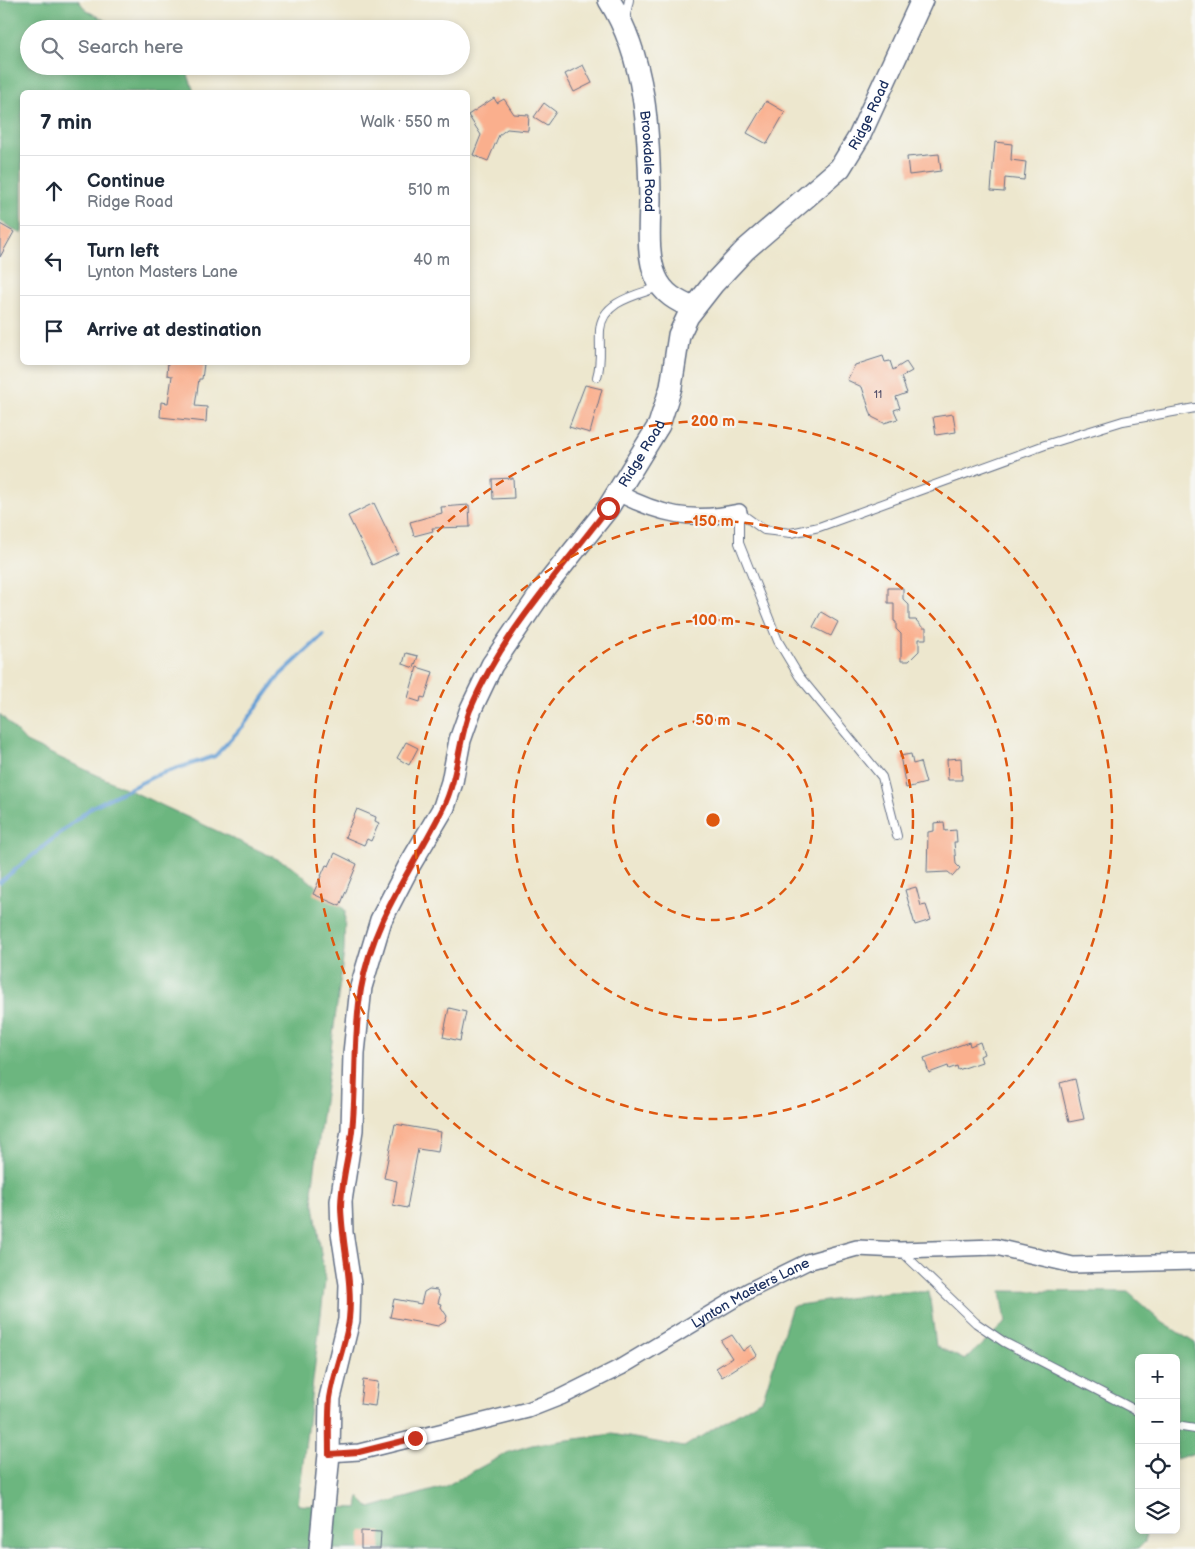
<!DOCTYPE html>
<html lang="en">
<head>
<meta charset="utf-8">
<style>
  body { margin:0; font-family:"Balsamiq Sans",sans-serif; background:#f2f2f3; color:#1f2937 }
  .controls { position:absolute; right:15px; bottom:15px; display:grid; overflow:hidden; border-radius:8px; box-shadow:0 2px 8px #0003 }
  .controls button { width:45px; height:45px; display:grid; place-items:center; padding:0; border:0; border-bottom:1px solid #e0e1e3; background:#fff; color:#1f2937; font:25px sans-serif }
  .stop { position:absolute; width:15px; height:15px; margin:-11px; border:4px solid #c8321e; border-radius:50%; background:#fff }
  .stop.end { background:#c8321e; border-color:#fff; box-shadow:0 1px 5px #0008 }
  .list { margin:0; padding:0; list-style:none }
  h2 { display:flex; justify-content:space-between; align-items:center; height:65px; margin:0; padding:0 20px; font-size:21px }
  h2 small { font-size:16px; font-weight:400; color:#747a83 }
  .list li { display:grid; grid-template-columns:32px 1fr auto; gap:15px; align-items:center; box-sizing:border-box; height:70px; padding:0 20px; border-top:1px solid #e0e1e3 }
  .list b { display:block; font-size:19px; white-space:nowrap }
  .list p { margin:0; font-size:16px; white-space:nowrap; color:#747a83 }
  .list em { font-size:16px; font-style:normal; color:#747a83 }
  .icon { flex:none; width:28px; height:28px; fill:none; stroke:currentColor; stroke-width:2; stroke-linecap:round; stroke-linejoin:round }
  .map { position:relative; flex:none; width:1195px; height:1549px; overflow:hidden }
  .search { position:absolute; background:#fff; box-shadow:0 2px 8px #0003; left:20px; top:20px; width:450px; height:55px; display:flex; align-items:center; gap:12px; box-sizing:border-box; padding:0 18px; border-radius:28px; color:#747a83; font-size:19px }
  .panel { position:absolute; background:#fff; box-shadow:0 2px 8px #0003; left:20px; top:90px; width:450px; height:275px; border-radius:8px }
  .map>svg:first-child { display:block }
  .forest { fill:#6cb67f; stroke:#44726e }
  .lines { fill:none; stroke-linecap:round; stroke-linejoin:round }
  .stream { stroke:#649ed4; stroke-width:4 }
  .building { fill:#faaf8d }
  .lane-casing { stroke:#646f85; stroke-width:10 }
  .street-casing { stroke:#646f85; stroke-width:18 }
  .secondary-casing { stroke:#646f85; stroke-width:24 }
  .lane { stroke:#fff; stroke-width:8 }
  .street { stroke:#fff; stroke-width:15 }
  .secondary { stroke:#fff; stroke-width:21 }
  .route { stroke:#c8321e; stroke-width:6 }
  .ring { fill:none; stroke:#de5710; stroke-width:2.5; stroke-dasharray:9 6 }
  .labels { text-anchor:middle; stroke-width:4.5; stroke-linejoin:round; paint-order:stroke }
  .number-label { font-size:11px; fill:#534f6a }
  .street-label { font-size:14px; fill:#1b2f5e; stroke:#f6f6f2 }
  .centre { fill:#de5710; stroke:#f6f6f2; stroke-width:2.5 }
  .ring-label { font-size:15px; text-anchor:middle; font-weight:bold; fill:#de5710; stroke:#f6f6f2; stroke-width:4.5; stroke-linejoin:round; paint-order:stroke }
</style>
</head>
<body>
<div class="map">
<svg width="1195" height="1549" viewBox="0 0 1195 1549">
  <rect width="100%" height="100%" fill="#f6f6f2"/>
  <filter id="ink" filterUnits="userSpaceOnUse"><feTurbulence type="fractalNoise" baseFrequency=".02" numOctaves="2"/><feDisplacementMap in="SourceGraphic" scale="10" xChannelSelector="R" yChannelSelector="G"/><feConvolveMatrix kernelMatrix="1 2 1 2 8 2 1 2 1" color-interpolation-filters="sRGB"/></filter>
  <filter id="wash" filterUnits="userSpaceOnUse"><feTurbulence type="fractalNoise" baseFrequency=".0096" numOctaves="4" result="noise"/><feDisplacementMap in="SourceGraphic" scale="20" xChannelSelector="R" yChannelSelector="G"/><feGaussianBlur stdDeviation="1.12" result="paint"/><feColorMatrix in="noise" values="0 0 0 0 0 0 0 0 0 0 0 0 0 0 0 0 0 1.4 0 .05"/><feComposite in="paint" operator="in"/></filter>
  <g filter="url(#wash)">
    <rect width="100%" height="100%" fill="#ede7ce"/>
    <g class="forest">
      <polygon points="0,0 78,0 87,11 123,29 29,29 29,66 185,66 194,92 22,92 22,234 0,221"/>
      <polygon points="0,714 26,742 290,865 345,910 344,952 312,1191 325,1281 298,1505 357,1508 359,1497 370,1508 444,1487 509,1452 532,1445 612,1434 684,1447 763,1398 792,1306 888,1292 929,1292 936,1346 965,1360 1006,1322 1001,1291 1128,1292 1160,1321 1195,1343 1195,1453 1176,1459 1176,1358 1139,1358 1139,1530 1146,1530 1145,1542 1138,1549 0,1549"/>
    </g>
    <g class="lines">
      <polyline class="stream" points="0,882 92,807 157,775 215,756 243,726 280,675 323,635"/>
    </g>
    <g id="blocks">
      <g class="building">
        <polygon points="583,65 592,83 574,92 565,74"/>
        <polygon points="494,98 497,103 504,99 514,114 529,115 528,131 507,129 499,135 488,161 473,155 481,135 468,115"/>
        <polygon points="766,101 785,112 767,144 747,133"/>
        <polygon points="544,103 556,112 547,125 534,117"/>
        <polygon points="995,142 1012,144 1011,160 1026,162 1024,180 1005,178 1004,192 991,191"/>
        <polygon points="939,154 941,171 909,175 907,157"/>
        <polygon points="0,224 14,232 0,257"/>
        <polygon points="883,356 885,362 890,361 893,370 906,362 912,371 901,377 907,393 896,397 900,408 894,410 898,419 884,423 872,417 862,387 847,380 855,365"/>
        <polygon points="168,362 204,364 202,379 199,379 195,406 207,407 206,422 160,417 161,402 168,403 172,376 167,375"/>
        <polygon points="585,385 602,389 590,433 569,427"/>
        <polygon points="953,414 956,432 936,435 933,417"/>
        <polygon points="513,478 514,498 493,499 492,479"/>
        <polygon points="374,503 398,553 372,565 348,516"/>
        <polygon points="469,505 470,527 432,528 433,531 414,536 410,522 442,513 441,507"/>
        <polygon points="888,588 903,588 903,599 909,605 909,620 916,620 923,628 926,628 926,639 919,639 919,651 909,661 901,661 901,634 896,629 896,622 894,621 894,603 888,603"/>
        <polygon points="821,612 838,622 831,636 813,627"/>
        <polygon points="406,653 418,656 414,668 403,664"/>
        <polygon points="417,667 433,672 425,698 421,697 420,702 408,698"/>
        <polygon points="406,742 418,748 409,765 397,758"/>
        <polygon points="911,754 913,764 920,762 926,783 906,788 900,756"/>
        <polygon points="961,758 962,780 948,780 947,759"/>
        <polygon points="357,809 376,817 375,821 379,823 371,841 367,839 364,845 345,837"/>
        <polygon points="944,822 945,831 956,830 957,842 954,842 956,864 960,868 953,876 948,872 927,873 928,832 934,831 934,823"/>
        <polygon points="335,853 357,864 340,906 313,894 326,865 329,866"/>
        <polygon points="916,887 921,906 926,905 931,920 915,925 905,890"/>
        <polygon points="449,1008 466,1012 460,1041 443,1037"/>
        <polygon points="969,1042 970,1046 980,1042 984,1054 980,1056 982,1062 958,1070 957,1066 949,1069 948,1066 929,1073 924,1058"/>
        <polygon points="1075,1079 1084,1119 1069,1122 1060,1083"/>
        <polygon points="395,1124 441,1132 438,1152 418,1149 407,1208 393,1205 397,1181 384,1178"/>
        <polygon points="429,1289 437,1290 440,1296 438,1303 442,1304 441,1307 447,1316 445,1322 438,1326 390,1317 394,1299 421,1304 424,1292"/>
        <polygon points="732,1335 743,1351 751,1345 757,1355 722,1377 716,1368 732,1358 721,1341"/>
        <polygon points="363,1380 378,1382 375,1406 360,1404"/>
        <polygon points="361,1531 381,1532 380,1549 361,1549"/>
      </g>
    </g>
  </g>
  <g filter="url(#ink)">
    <use href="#blocks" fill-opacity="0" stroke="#646f85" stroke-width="1"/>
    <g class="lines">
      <defs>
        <g id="lane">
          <polyline points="625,19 629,0"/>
          <path d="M597 377C602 361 599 347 600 330 602 301 637 295 659 287"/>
          <polyline points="739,512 764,530 791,533 819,527 1045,445 1123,421 1195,408"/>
          <polyline points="739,512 739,543 778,641 799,676 882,777 897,836"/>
          <polyline points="901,1251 976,1323 1004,1342 1139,1412"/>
          <polyline points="1176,1426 1195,1429"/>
        </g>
        <g id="street">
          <path d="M618 493C660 515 692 522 739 512"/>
          <path id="s1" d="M329 1454 359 1452 528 1410 561 1397 621 1367 750 1290 807 1262 857 1248 900 1250 996 1247 1073 1265 1195 1262"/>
        </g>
        <g id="secondary">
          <path id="s2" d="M609 0C646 58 649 132 650 198 650 223 646 254 656 277 663 294 677 301 693 308"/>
          <path id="s3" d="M320 1549 329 1454 330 1398 349 1320 350 1284 342 1233 341 1201 352 1130 354 1053 361 987 381 920 409 866 444 807 452 782 460 740 471 709 492 665 545 587 608 508 659 425 671 387 679 335 688 316 713 284 745 250 840 168 859 137 922 0"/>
        </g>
      </defs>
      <use href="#lane" class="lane-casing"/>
      <use href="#street" class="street-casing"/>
      <use href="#secondary" class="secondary-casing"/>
      <use href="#lane" class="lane"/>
      <use href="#street" class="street"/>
      <use href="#secondary" class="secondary"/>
    </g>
  </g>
  <g class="lines" filter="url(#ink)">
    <path class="route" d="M415 1438 359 1452 329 1454C329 1436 328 1416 330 1398 334 1371 346 1345 349 1319 353 1281 342 1245 341 1207 341 1182 349 1156 352 1131 357 1084 353 1036 361 989 373 918 413 869 443 808 458 778 458 742 470 710 501 634 559 573 608 508"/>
  </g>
  <g class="ring">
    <circle cx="713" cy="820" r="100"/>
    <circle cx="713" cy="820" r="200"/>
    <circle cx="713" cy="820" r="299"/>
    <circle cx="713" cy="820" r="399"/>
  </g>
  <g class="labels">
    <g class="number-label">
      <text x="878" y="398">11</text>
    </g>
    <g class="street-label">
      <text dy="5" stroke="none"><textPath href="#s3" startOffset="1596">Ridge Road</textPath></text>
      <text dy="5" stroke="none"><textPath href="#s2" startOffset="168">Brookdale Road</textPath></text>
      <text dy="5" stroke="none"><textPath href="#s3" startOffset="1176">Ridge Road</textPath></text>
      <text dy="5" stroke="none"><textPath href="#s1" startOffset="456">Lynton Masters Lane</textPath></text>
    </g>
  </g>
  <circle cx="713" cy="820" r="8" class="centre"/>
  <g class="ring-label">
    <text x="713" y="426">200 m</text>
    <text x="713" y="526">150 m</text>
    <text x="713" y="625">100 m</text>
    <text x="713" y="725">50 m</text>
  </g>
</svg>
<div class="controls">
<button>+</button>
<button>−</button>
<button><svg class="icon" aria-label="locate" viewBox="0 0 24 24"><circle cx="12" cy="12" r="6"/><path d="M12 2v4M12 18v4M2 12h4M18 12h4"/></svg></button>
<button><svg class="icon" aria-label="layers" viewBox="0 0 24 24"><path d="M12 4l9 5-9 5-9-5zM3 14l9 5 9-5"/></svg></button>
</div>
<div class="stop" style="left:608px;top:508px"></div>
<div class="stop end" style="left:415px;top:1438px"></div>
<div class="search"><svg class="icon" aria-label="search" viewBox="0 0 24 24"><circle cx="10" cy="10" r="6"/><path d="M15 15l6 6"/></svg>Search here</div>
<section class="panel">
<h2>7 min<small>Walk · 550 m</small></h2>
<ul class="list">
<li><svg class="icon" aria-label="ahead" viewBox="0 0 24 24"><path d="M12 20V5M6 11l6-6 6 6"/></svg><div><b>Continue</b><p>Ridge Road</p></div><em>510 m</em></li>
<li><svg class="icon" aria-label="left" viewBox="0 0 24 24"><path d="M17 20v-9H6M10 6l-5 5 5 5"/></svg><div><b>Turn left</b><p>Lynton Masters Lane</p></div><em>40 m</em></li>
<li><svg class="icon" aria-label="arrive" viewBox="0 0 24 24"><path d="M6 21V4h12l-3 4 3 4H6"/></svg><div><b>Arrive at destination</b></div></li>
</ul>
</section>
</div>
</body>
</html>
